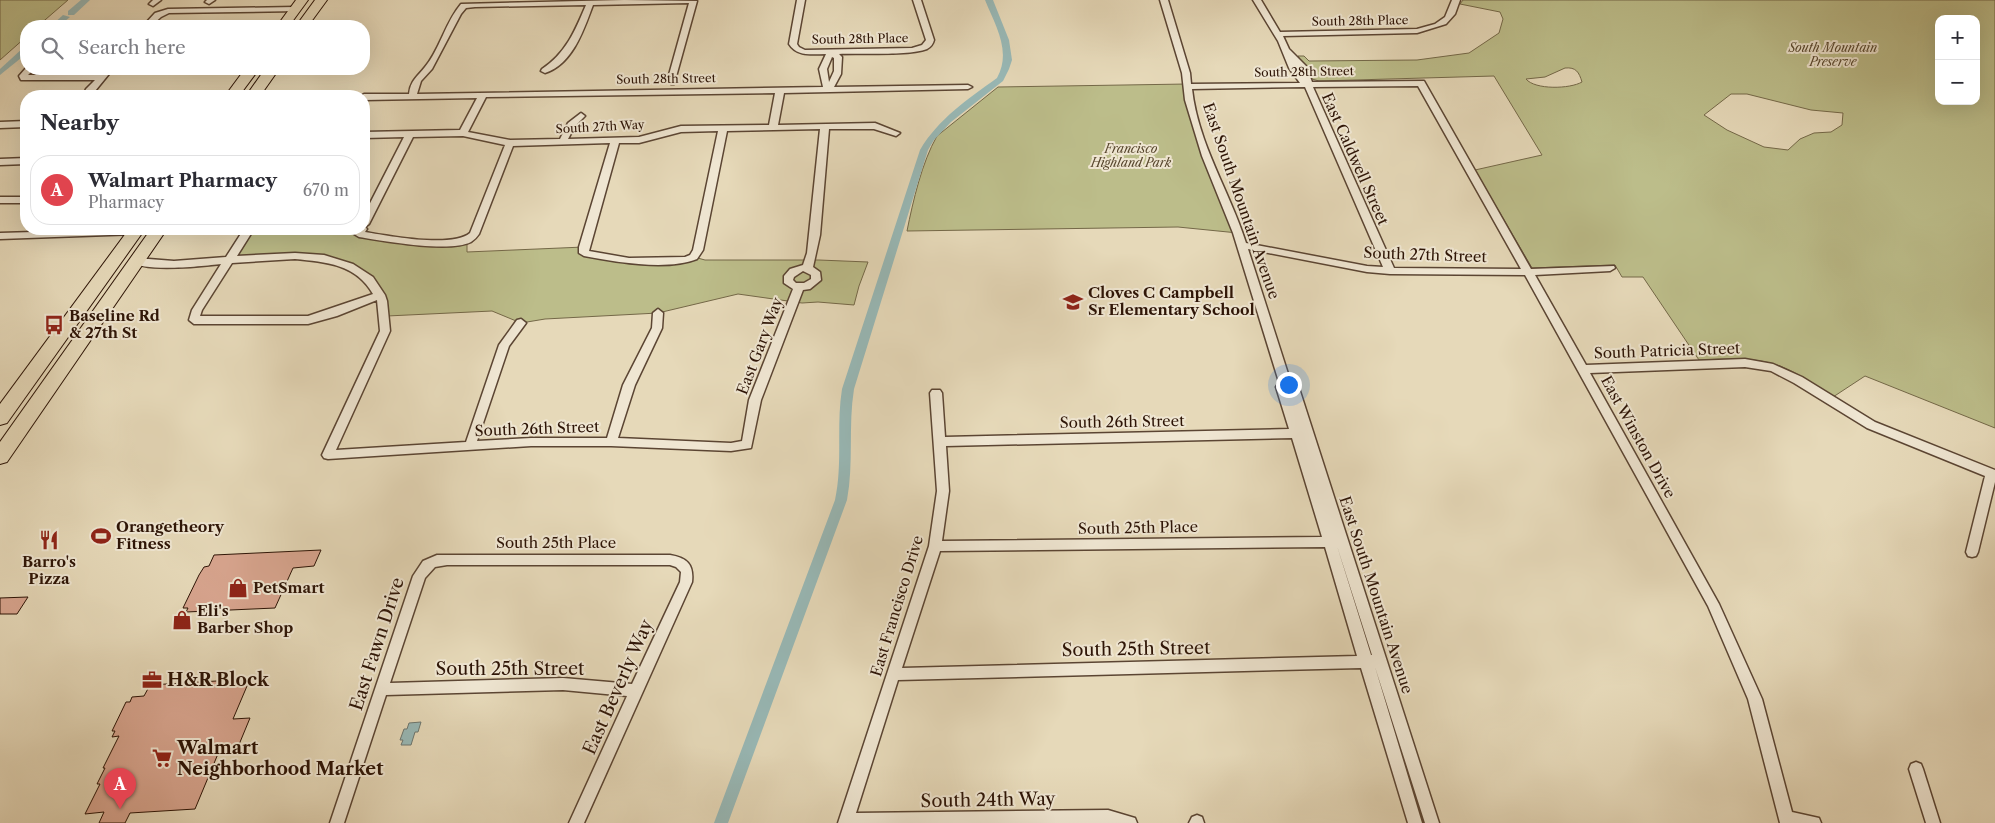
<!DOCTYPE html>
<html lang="en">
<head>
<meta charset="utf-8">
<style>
  body { margin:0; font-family:"Libre Caslon Text",serif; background:#f2f2f3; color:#2b2b33 }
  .controls { position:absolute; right:15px; top:15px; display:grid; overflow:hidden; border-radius:10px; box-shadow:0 5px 20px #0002 }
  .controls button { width:45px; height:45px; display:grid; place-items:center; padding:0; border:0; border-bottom:1px solid #e1e1e2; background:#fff; color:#2b2b33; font:25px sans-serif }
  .you { position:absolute; left:1288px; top:384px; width:18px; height:18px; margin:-12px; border:4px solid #fff; border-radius:50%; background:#1a73e8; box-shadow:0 0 0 8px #1a73e833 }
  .badge { display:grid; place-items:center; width:32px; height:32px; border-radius:50%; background:#8f2418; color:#fff; font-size:16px; font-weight:700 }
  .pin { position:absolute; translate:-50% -41px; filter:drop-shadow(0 1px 2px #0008) }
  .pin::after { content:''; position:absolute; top:26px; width:18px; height:15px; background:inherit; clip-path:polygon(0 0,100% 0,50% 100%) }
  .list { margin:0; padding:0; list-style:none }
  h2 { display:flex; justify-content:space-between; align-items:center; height:65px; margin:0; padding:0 20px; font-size:21px }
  h2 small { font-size:16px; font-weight:400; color:#7c7c81 }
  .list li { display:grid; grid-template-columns:32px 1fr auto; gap:15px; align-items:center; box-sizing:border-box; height:70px; margin:0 10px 10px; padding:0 10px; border:1px solid #e1e1e2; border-radius:20px }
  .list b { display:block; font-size:19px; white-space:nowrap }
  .list p { margin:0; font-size:16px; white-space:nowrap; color:#7c7c81 }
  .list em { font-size:16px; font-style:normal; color:#7c7c81 }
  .icon { flex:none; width:28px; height:28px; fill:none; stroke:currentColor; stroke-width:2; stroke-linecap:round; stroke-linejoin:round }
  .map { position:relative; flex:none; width:1995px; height:823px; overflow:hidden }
  .search { position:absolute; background:#fff; box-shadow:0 5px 20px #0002; left:20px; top:20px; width:350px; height:55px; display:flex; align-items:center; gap:12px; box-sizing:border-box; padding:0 18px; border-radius:20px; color:#7c7c81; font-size:19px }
  .panel { position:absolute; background:#fff; box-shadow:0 5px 20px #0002; left:20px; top:90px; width:350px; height:145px; border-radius:20px }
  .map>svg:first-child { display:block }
  .green { fill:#bcbd8a; stroke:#746848; fill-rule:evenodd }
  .water { fill:#98b9b7; stroke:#6d7770 }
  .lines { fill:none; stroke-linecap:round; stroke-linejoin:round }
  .canal { fill:#98b9b7; fill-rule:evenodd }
  .building { fill:#d8a58f; stroke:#2d1406 }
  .minor-casing { stroke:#5b4533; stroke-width:3 }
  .primary-casing { stroke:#2d1406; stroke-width:2 }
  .minor { fill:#efe6d2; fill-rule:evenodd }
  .primary { fill:#e6d9b9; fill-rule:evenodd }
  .labels { text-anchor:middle; stroke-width:4; stroke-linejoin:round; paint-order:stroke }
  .far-street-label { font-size:12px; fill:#2d1406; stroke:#efe6d2 }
  .far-park-label { font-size:12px; font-style:italic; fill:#58472e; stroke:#efe6d2 }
  .street-label { font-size:15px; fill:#2d1406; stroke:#efe6d2 }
  .poi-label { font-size:15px; font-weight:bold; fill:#2d1406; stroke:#efe6d2; text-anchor:start }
  .near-street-label { font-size:18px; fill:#2d1406; stroke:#efe6d2 }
  .near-poi-label { font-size:18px; font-weight:bold; fill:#2d1406; stroke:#efe6d2; text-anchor:start }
</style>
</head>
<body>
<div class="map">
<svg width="1995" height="823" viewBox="0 0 1995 823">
  <rect width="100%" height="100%" fill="#e6d9b9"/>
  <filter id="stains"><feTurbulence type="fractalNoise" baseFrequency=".004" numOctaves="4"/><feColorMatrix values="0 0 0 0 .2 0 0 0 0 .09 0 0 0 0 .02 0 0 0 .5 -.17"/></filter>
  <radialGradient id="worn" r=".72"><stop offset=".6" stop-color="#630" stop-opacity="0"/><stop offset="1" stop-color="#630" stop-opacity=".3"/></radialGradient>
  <g class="green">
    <polygon points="0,0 68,0 38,26 26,26 26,37 0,60"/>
    <path d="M1463 0H1995V428L1865 376 1833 397C1818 388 1803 376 1787 369 1759 356 1729 359 1699 360L1643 277H1622L1615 265 1532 268 1475 170 1542 155 1494 76 1319 81 1312 79 1298 56H1304L1309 61 1417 60 1469 53 1499 33 1503 19 1500 12 1460 4ZM1939 19H1976V101H1939ZM1565 68C1576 67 1579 72 1582 82 1570 89 1535 90 1526 79L1545 77ZM1731 94H1747L1811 110 1843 113 1842 125 1831 132 1814 133 1800 139 1788 150 1764 147 1727 130 1704 115Z"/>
    <path d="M1187 84 1189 100 1238 233 1178 227 907 231C913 201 922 162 937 136L998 87Z"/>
    <polygon points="248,229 362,229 359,233 402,241 467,240 467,252 584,247 584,253 629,261 694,257 705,260 819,260 868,262 859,286 854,305 818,302 802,303 738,294 658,313 545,319 521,323 492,311 387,316 362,273 321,258 230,259"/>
  </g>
  <polygon class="water" points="421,722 418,732 415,732 411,745 401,745 403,740 400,740 404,729 407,729 409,723"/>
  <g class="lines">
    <g class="canal">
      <polygon points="81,0 90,0 74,15 68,15 68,11"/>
      <path d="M985 0H993L1009 40 1012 60 1009 69 1003 81 951 122 934 140 928 150 854 389C848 426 854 463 847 500L728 823H714L835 500C843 463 836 426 842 389L920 150C938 119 968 99 997 78 1012 51 995 25 985 0Z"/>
      <polygon points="63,15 70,17 59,26 51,26"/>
      <polygon points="23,48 26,48 26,54 0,75 0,69"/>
    </g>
  </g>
  <g class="building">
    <polygon points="321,550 314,566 293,568 275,608 186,612 188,608 183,608 199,575 204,567 209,566 214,555"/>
    <polygon points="28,597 17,614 0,614 0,598"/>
    <polygon points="250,679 233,719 250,718 238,747 220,749 195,809 130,813 125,823 99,823 104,812 85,814 100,784 97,784 105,768 103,768 119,736 112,737 115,731 112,731 126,702 130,702 132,697 144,696 150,685"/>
  </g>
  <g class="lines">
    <defs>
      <g id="minor">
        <polygon points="153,0 161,0 153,6 149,4"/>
        <polygon points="207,0 215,0 209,4 205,2"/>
        <path d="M624 0 697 1 674 84H671L667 82 689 3 593 5C584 29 573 64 545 73L541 71 542 69C566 53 575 31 586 5L475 7 466 8 461 14 432 69 421 81 417 94 823 87 819 69 826 54C812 54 797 57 789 44L797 0H805L797 44 799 47 805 50 912 48 922 45 926 40 913 0H921L934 40C933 44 931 47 927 49 909 56 860 53 839 54L842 57 841 74 834 87 968 85 972 87 968 89 784 93 778 125 875 123 900 133 896 136 874 129H829L820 235 813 267 820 272 821 280 810 289 803 290 761 400 751 448 731 451 611 446H531L328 459 324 458 322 455 380 331 377 300 337 316 308 324H194L189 320 192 310 221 264C203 266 143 273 131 261L136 258 174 261 226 257 244 229H254L237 256 295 253 324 255 353 264 373 277 385 295 387 301 390 331 336 450 466 442 499 345 517 320 521 319 526 323 509 346 477 441 531 438H607L623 385 652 328 653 313 658 309 663 313 662 328 635 385 618 438 731 443 742 441 749 400 793 289 784 283V276L790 269 803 265 807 253 820 129 727 131 703 250 697 259C667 271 616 262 584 256L579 253V247L610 143 513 146 479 234C477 237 474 240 471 242 450 253 383 241 359 237L354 234 357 229H364V215L404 137 364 138V132L460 130 477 98 364 100V96H360L364 94H409C410 81 418 76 425 67 440 49 445 23 461 4ZM832 57 834 58V71L829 82 827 69ZM775 93 769 125 681 126 639 137 568 139 575 126 585 116 581 113 568 123 560 139 510 140 468 132 486 97ZM718 131 693 250 690 255 685 257 629 258 589 251 619 143H639L681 132ZM463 136 505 145 470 233C452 248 389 236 365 232L367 229 365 227 369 224 413 137ZM295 259C326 262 356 264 373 294L308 316H200L202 310 232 263ZM803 271 811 275V279L804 283H796L793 280 794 277Z"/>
        <path d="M1160 0H1168L1190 73 1191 84 1300 83 1289 68 1278 41 1253 0H1261L1280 32 1417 29 1435 24 1445 17 1452 0H1460L1455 14 1446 24 1417 33 1283 36 1289 49 1306 66 1312 82 1424 81 1531 269 1614 266 1615 268 1610 271 1535 275 1586 365 1745 359 1773 364 1802 377 1875 422 1995 470V482L1978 552 1976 556 1972 557 1968 556 1966 552 1985 476 1867 428 1794 383 1771 371 1745 367 1590 373 1719 604 1762 699 1792 812 1819 818 1821 823H1780L1748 699 1708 606 1525 275 1390 274 1367 272 1248 249 1290 380 1298 385 1439 823H1425L1375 667 1422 823H1408L1361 668 898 680 856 813 1108 810 1135 818 1137 823H838L929 546 937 491 930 393 932 390H940L942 393 945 437 1289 429 1276 387 1279 382 1233 233 1202 156 1185 100 1182 73ZM1418 86 1521 269 1394 268 1313 87ZM1305 87 1383 267 1367 266 1246 243C1230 192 1198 144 1192 89ZM1292 438 1322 537 942 541 949 491 946 446ZM1337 546 1372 655H1371ZM1325 547 1357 656 902 668 940 551Z"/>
        <polygon points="295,7 299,9 298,11 169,13 161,17 151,26 143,26 155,13 168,9"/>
        <polygon points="26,68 34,69 28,75 99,75 105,69 113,69 91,96 83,96 86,89 95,80 21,80 19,76"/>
        <polygon points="205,93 223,93 227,96 201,96"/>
        <polygon points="26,121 26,127 0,128 0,122"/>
        <polygon points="26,158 26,164 0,165 0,159"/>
        <rect x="0" y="197" width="26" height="6"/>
        <polygon points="134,229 137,230 139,232 137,234 0,239 0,233"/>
        <path d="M437 555H670C687 558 694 564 692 582L584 823H569L627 696 563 690 386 695 344 823H330L413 576 423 561ZM447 565H670L676 567 681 572 680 582 632 684 563 678 390 683 425 578 435 567Z"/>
        <polygon points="1916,762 1921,764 1923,769 1940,823 1926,823 1909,769 1911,764"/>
        <polygon points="1197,815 1202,817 1204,823 1189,823 1192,817"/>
      </g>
      <g id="primary">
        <polygon points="296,0 308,0 289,26 277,26"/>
        <polygon points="315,0 327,0 308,26 296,26"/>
        <polygon points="245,69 259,69 239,96 225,96"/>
        <polygon points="265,69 279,69 260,96 246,96"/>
        <polygon points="129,229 145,229 7,423 0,425 0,404"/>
        <polygon points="151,229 167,229 7,462 0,464 0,442"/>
      </g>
    </defs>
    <use href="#minor" class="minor-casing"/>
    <use href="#primary" class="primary-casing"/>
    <use href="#minor" class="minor"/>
    <use href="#primary" class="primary"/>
  </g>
  <defs>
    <symbol id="school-bare" viewBox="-9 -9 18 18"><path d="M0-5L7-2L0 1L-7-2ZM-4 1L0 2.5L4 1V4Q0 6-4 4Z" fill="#8f2418" stroke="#efe6d2" stroke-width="2.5" paint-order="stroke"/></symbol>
    <symbol id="bus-bare" viewBox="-9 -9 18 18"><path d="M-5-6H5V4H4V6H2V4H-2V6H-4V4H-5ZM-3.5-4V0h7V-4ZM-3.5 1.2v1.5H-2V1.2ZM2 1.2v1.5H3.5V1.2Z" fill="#8f2418" stroke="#efe6d2" stroke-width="2.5" paint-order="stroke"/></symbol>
    <symbol id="stadium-bare" viewBox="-9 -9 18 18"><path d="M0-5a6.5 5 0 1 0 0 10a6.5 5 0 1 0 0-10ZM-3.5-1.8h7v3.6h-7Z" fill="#8f2418" stroke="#efe6d2" stroke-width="2.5" paint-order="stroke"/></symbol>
    <symbol id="restaurant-bare" viewBox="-9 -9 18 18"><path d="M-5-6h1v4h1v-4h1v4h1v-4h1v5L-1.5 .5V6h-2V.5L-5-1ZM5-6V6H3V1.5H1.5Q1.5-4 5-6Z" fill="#8f2418" stroke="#efe6d2" stroke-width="2.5" paint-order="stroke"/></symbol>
    <symbol id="shop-bare" viewBox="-9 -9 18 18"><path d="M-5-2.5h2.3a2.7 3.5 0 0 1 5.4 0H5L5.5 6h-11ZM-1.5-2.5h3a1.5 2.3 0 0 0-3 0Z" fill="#8f2418" stroke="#efe6d2" stroke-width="2.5" paint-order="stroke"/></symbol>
    <symbol id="office-bare" viewBox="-9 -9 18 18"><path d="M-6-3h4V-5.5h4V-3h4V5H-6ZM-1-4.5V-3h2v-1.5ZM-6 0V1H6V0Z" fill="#8f2418" stroke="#efe6d2" stroke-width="2.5" paint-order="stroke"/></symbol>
    <symbol id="supermarket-bare" viewBox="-9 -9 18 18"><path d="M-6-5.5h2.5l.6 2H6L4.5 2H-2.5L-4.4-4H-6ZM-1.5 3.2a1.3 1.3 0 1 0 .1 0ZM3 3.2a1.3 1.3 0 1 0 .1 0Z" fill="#8f2418" stroke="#efe6d2" stroke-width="2.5" paint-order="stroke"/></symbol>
  </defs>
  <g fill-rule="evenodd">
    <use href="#school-bare" x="1059" y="288" width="28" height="28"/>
    <use href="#bus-bare" x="40" y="311" width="28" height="28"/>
    <use href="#stadium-bare" x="87" y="522" width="28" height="28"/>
    <use href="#restaurant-bare" x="35" y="526" width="28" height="28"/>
    <use href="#shop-bare" x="224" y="574" width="28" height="28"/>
    <use href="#shop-bare" x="168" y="606" width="28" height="28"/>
    <use href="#office-bare" x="138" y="666" width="28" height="28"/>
    <use href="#supermarket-bare" x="148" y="744" width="28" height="28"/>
  </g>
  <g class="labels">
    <g class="far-street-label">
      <text transform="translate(1360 21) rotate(-1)" y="4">South 28th Place</text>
      <text transform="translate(860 39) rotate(-1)" y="4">South 28th Place</text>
      <text transform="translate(1304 72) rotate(-1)" y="4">South 28th Street</text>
      <text transform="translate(666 79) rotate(-1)" y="4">South 28th Street</text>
      <text transform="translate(600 127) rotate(-3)" y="4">South 27th Way</text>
    </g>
    <g class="far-park-label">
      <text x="1833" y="52">South Mountain<tspan x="1833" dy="14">Preserve</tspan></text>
      <text x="1131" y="153">Francisco<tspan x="1131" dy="14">Highland Park</tspan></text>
    </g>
    <g class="street-label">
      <text transform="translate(1355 159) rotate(66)" y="5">East Caldwell Street</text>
      <text transform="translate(1241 201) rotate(71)" y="5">East South Mountain Avenue</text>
      <text transform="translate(1425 255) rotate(2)" y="5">South 27th Street</text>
      <text transform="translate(760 346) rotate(-69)" y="5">East Gary Way</text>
      <text transform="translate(1667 351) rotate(-2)" y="5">South Patricia Street</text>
      <text transform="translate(1122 422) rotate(-1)" y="5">South 26th Street</text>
      <text transform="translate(537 429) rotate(-2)" y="5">South 26th Street</text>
      <text transform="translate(1638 437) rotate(61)" y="5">East Winston Drive</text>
      <text transform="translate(1138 528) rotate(-1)" y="5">South 25th Place</text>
      <text x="556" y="548">South 25th Place</text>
      <text transform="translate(1376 595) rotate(72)" y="5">East South Mountain Avenue</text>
      <text transform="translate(897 606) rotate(-73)" y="5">East Francisco Drive</text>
    </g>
    <g class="poi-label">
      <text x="1088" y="298">Cloves C Campbell<tspan x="1088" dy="17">Sr Elementary School</tspan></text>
      <text x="69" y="321">Baseline Rd<tspan x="69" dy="17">&amp; 27th St</tspan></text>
      <text x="116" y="532">Orangetheory<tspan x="116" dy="17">Fitness</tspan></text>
      <text x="49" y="567" text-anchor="middle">Barro's<tspan x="49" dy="17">Pizza</tspan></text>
      <text x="253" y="593">PetSmart</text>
      <text x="197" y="616">Eli's<tspan x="197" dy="17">Barber Shop</tspan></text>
    </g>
    <g class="near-street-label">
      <text transform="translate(377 644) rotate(-72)" y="6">East Fawn Drive</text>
      <text transform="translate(1136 649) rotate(-1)" y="6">South 25th Street</text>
      <text x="510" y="675">South 25th Street</text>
      <text transform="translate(618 687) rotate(-66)" y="6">East Beverly Way</text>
      <text transform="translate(988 800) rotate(-1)" y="6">South 24th Way</text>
    </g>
    <g class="near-poi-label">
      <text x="167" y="686">H&amp;R Block</text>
      <text x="177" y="754">Walmart<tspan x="177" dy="21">Neighborhood Market</tspan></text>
    </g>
  </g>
  <rect width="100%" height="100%" filter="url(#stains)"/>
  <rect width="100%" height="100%" fill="url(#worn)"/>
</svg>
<div class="controls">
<button>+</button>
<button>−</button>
</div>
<div class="you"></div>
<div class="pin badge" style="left:120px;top:809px;background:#e0444e">A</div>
<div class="search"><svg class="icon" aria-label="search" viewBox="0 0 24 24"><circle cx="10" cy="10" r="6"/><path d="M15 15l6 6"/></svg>Search here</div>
<section class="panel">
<h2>Nearby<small></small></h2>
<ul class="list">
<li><span class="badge" style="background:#e0444e">A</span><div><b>Walmart Pharmacy</b><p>Pharmacy</p></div><em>670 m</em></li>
</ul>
</section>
</div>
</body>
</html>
